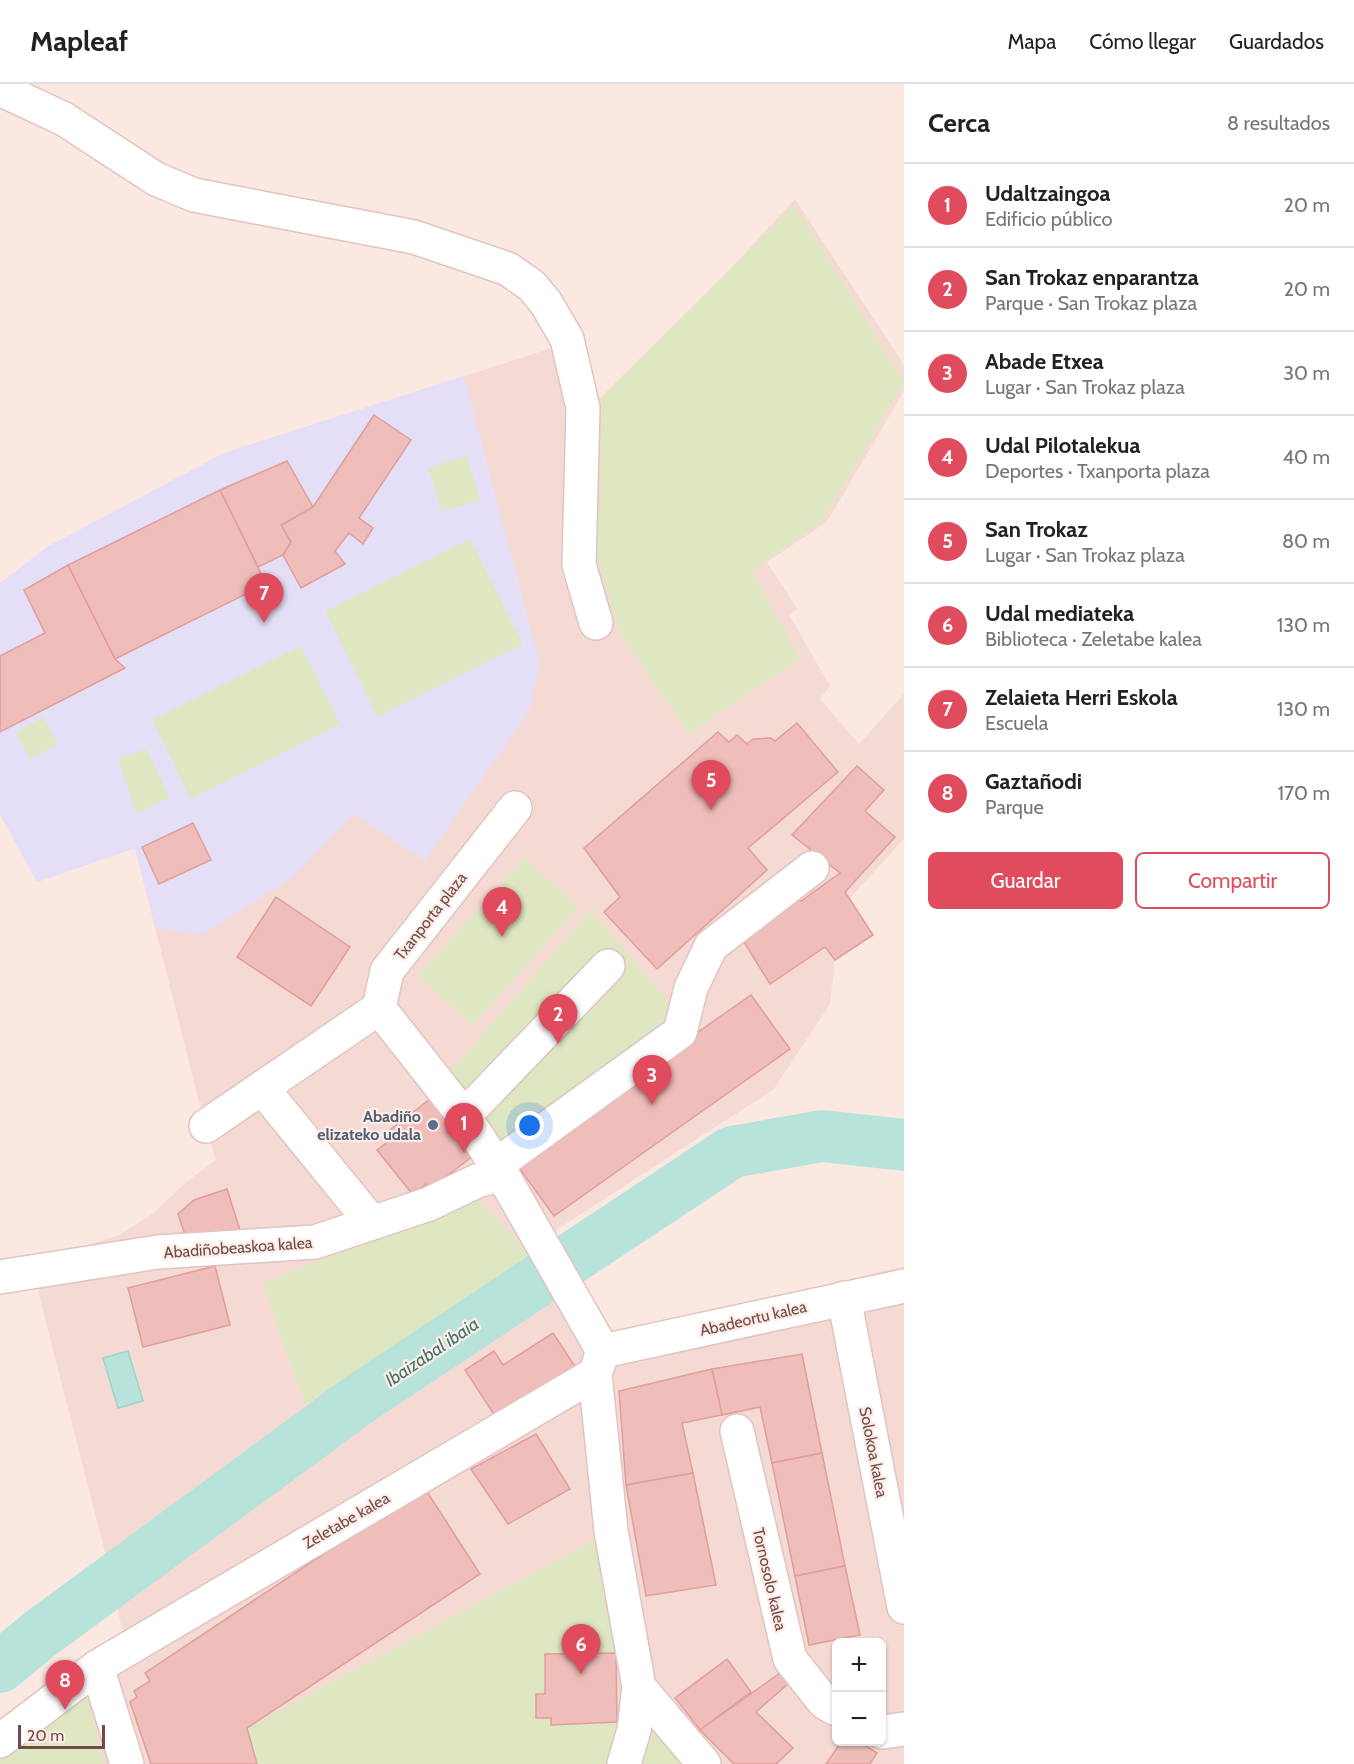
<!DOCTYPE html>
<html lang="es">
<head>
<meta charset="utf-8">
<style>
  body { margin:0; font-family:Cabin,sans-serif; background:#f6f6f6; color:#222 }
  .controls { position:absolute; right:18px; bottom:18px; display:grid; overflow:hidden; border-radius:9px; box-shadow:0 2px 4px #0004 }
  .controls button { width:54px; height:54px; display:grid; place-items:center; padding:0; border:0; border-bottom:2px solid #e0e0e0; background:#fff; color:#222; font:30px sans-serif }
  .scale { position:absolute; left:18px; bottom:15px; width:87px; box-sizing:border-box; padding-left:6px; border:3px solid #714a4a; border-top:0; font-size:16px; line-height:21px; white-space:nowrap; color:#714a4a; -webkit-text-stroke:4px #feede7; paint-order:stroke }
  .you { position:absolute; left:530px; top:1042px; width:21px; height:21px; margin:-15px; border:4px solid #fff; border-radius:50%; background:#1a73e8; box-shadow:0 0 0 9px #1a73e833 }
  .badge { display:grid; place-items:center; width:39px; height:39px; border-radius:50%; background:#e04c5d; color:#fff; font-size:20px; font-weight:700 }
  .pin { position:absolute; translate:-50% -50px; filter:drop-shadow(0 2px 3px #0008) }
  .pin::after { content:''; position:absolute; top:32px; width:21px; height:18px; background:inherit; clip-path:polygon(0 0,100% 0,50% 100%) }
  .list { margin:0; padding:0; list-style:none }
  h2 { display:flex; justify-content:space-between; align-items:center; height:78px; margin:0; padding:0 24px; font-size:26px }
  h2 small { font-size:20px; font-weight:400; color:#767676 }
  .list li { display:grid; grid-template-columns:39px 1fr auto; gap:18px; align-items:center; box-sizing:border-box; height:84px; padding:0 24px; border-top:2px solid #e0e0e0 }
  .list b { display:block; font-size:22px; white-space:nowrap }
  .list p { margin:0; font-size:20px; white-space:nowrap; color:#767676 }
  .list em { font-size:20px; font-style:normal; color:#767676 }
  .actions { display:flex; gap:12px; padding:18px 24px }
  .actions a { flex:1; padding:14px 0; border:2px solid #e04c5d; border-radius:9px; text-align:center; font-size:21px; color:#e04c5d }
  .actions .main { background:#e04c5d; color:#fff }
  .map { position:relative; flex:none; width:904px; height:1680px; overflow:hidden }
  header { display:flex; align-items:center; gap:36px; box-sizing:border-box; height:84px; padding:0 30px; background:#fff; border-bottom:2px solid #e0e0e0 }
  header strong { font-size:28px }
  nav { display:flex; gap:33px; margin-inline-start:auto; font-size:21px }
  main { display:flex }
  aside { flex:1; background:#fff }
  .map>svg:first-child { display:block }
  .residential { fill:#f4dad3; fill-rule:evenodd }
  .education { fill:#e5def7 }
  .green { fill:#dee7c1 }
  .water { fill:#b7e3da; stroke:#9ed4ca; stroke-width:1.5 }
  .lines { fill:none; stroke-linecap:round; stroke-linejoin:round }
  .river { stroke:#b7e3da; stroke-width:52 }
  .building { fill:#efbdba; stroke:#e09e9c; stroke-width:1.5 }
  .minor-casing { stroke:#e0c4c1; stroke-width:36 }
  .minor { stroke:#fff; stroke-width:33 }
  .service-dot { fill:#5c6f8a; stroke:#feede7; stroke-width:2 }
  .labels { text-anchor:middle; stroke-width:4.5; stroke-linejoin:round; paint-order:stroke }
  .street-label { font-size:16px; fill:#714a4a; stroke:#feede7 }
  .service-label { font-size:16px; font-weight:bold; fill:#4e5e75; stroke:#feede7; text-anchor:end }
  .water-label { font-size:18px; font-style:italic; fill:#3f766c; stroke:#feede7 }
</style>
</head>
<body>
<header>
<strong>Mapleaf</strong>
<nav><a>Mapa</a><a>Cómo llegar</a><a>Guardados</a></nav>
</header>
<main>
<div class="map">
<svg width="904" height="1680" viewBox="0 0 904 1680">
  <rect width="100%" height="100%" fill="#fbe8e1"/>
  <path class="residential" d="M795 115 904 281V307L827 438 767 478 797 525 789 531 830 602 820 615 859 660 904 610V755L850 814 873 851 835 876 830 920 774 1005 550 1150 602 1228 610 1247 792 1210 904 1182V1680H0L125 1559 107 1476 29 1172 75 1165 120 1151 155 1128 185 1099 216 1076 197 1010 135 764 37 798 0 730V499L224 369 583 254 596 321 722 194ZM836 1558H882V1658H836Z"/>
  <polygon class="education" points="464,292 540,580 528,629 425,777 355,730 292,794 202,851 156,844 135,764 37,798 0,730 0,499 47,463 224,369"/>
  <g class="green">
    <polygon points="795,121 904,298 822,438 752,487 800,575 689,650 620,550 596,472 590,324"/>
    <polygon points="467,372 480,416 442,427 428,384"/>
    <polygon points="470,455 523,560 377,633 325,527"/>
    <polygon points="301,562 340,640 191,715 152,636"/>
    <polygon points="43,633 58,660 30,675 15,648"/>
    <polygon points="146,665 170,714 136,729 118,675"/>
    <polygon points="524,774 579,823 473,941 418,892"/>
    <polygon points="591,826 680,931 502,1067 448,990"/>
    <polygon points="478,1115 518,1158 529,1174 305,1321 263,1199"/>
    <polygon points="611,1447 616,1569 545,1610 536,1610 536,1634 551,1634 551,1641 617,1638 634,1646 639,1603 704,1680 257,1680 247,1644"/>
    <polygon points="82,1595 104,1680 0,1680 0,1657"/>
  </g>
  <polygon class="water" points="128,1267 143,1317 118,1324 103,1274"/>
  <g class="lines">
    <polyline class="river" points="0,1583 40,1550 361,1314 732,1068 822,1052 904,1061"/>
  </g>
  <g class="building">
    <polygon points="374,331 411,356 359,434 373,444 363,460 349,449 335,467 345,480 301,504 283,471 291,458 281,441 313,423"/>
    <polygon points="287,377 313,423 281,441 291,458 283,471 258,483 220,406"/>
    <polygon points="220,406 266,500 115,575 68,481"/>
    <polygon points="68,481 115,575 125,584 0,648 0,572 45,549 24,506"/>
    <polygon points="797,639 838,688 748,764 767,786 657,885 604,828 620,813 584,764 718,648 729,658 737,651 747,660 753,655 771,654 775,657"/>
    <polygon points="857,682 884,706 865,727 895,753 845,808 873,851 835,876 825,863 770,900 739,850 797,814 801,817 840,789 792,751"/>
    <polygon points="193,739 211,776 159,800 142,763"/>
    <polygon points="276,813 350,863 311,922 237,873"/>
    <polygon points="751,911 790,965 554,1132 514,1077"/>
    <polygon points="430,1015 474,1071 430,1105 426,1100 413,1111 377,1066 391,1055 386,1049"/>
    <polygon points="227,1105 240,1146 187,1157 178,1130 194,1116"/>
    <polygon points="215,1182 230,1241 143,1263 128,1204"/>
    <polygon points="553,1249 576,1284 497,1335 465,1286 494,1267 503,1281"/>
    <polygon points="802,1270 822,1369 772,1379 760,1323 722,1331 712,1285"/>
    <polygon points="712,1285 722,1331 682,1339 693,1389 626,1401 619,1307"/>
    <polygon points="536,1350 570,1405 508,1440 471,1385"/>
    <polygon points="822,1369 845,1482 795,1492 772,1379"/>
    <polygon points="693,1389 716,1501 646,1512 626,1401"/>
    <polygon points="424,1403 480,1490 247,1644 257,1680 151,1680 130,1618 137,1613 134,1607 150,1597 145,1589"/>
    <polygon points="845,1482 860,1551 809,1561 795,1492"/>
    <polygon points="616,1569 617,1638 551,1641 551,1634 536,1634 536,1610 545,1610 545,1570"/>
    <polygon points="727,1575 751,1608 700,1646 675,1614"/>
    <polygon points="780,1589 789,1599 756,1628 793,1664 776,1680 734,1680 700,1646"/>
    <polygon points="841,1658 860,1658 877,1669 870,1680 826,1680"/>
  </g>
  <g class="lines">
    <defs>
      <g id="minor">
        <polyline points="0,5 64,35 156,95 194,111 414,153 508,185 532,202 546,219 567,255 583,324 579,481 596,539"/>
        <polyline points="379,924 464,1032 502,1090 603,1267 595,1290 611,1447 639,1603 704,1680"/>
        <polyline points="262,1004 372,1139"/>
        <polyline points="464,1032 608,882"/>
        <polyline points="206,1042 379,924 387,887 515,724"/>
        <polyline points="496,1081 680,948 691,904 711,862 812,784"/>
        <polyline points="0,1193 158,1168 315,1158 429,1120 477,1097 502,1090"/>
        <polyline points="844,1214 904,1523"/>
        <polyline points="603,1267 904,1202"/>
        <polyline points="737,1347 790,1575 824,1618 836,1625"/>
        <polyline points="97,1583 127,1680"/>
        <polyline points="882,1648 904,1645"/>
        <polyline points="0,1657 97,1583 595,1290"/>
        <polyline points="624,1680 634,1646 639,1603"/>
      </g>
    </defs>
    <use href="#minor" class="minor-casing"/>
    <use href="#minor" class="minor"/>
  </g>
  <circle class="service-dot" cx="433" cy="1041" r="6"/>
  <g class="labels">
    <g class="street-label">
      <text transform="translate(430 832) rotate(-52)" y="6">Txanporta plaza</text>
      <text transform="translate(238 1163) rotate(-4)" y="6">Abadiñobeaskoa kalea</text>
      <text transform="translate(753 1234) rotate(-13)" y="6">Abadeortu kalea</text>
      <text transform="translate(874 1368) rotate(79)" y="6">Solokoa kalea</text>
      <text transform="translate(346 1436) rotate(-30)" y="6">Zeletabe kalea</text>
      <text transform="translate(770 1495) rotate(77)" y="6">Tornosolo kalea</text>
    </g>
    <g class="service-label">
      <text x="421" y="1038">Abadiño<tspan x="421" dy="18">elizateko udala</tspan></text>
    </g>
    <g class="water-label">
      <text transform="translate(432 1268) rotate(-34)" y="6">Ibaizabal ibaia</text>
    </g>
  </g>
</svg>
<div class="controls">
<button>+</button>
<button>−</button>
</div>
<div class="scale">20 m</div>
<div class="you"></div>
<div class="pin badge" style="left:464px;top:1069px">1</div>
<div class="pin badge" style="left:558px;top:960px">2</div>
<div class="pin badge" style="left:652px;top:1021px">3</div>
<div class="pin badge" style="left:502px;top:853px">4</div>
<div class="pin badge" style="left:711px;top:726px">5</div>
<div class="pin badge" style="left:581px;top:1590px">6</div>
<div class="pin badge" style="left:264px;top:539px">7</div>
<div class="pin badge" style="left:65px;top:1626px">8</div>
</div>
<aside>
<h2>Cerca<small>8 resultados</small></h2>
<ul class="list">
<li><span class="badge">1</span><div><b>Udaltzaingoa</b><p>Edificio público</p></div><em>20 m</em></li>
<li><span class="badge">2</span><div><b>San Trokaz enparantza</b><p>Parque · San Trokaz plaza</p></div><em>20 m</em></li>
<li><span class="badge">3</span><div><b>Abade Etxea</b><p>Lugar · San Trokaz plaza</p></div><em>30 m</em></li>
<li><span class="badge">4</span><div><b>Udal Pilotalekua</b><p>Deportes · Txanporta plaza</p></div><em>40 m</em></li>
<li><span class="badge">5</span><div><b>San Trokaz</b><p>Lugar · San Trokaz plaza</p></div><em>80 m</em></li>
<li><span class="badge">6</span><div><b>Udal mediateka</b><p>Biblioteca · Zeletabe kalea</p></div><em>130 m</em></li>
<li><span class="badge">7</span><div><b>Zelaieta Herri Eskola</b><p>Escuela</p></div><em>130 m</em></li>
<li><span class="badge">8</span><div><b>Gaztañodi</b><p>Parque</p></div><em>170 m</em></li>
</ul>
<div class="actions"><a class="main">Guardar</a><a>Compartir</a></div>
</aside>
</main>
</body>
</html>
